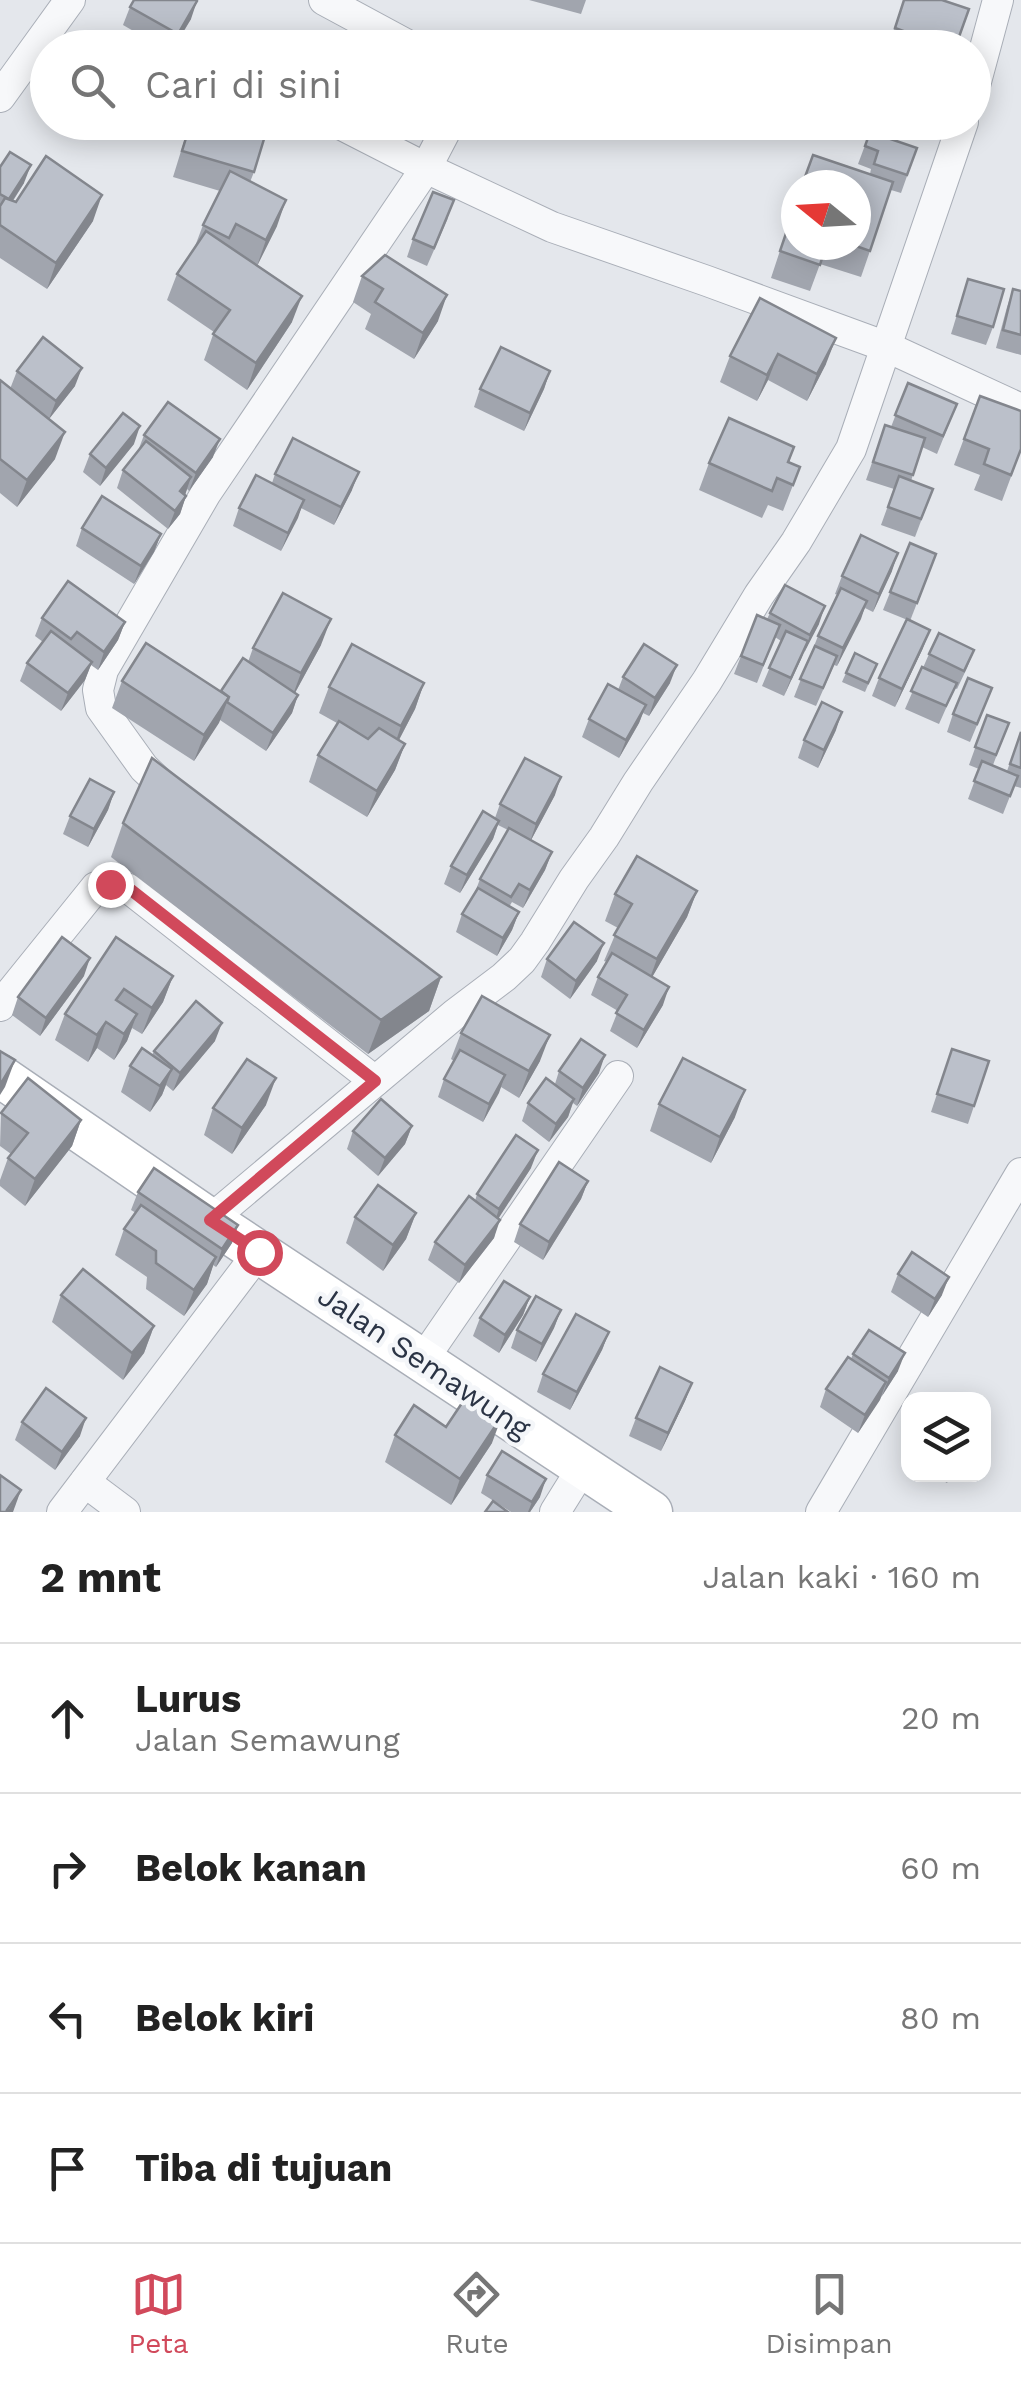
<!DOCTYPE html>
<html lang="id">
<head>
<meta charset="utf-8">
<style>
  body { margin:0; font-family:"Work Sans",sans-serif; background:#f6f6f6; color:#222 }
  .controls { position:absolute; right:30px; bottom:30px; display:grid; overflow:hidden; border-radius:20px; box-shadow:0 5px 25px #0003 }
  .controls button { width:90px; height:90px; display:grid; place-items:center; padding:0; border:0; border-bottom:2px solid #e0e0e0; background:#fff; color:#222; font:50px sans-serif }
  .compass { position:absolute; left:781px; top:170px; width:90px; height:90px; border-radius:50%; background:#fff; box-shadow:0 5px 25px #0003; rotate:288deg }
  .stop { position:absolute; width:30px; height:30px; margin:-22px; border:8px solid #d1495b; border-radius:50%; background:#fff }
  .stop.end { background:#d1495b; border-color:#fff; box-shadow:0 2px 10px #0008 }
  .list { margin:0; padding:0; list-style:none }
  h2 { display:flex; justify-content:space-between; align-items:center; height:130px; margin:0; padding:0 40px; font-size:42px }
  h2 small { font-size:32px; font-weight:400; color:#767676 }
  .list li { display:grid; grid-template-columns:65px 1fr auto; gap:30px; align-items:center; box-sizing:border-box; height:150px; padding:0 40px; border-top:2px solid #e0e0e0 }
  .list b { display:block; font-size:38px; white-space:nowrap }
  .list p { margin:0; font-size:32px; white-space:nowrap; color:#767676 }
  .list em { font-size:32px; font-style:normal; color:#767676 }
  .icon { flex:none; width:55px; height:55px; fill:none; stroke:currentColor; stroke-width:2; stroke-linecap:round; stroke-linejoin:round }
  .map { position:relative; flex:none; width:1021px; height:1512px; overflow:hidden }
  .search { position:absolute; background:#fff; box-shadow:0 5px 25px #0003; left:30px; right:30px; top:30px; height:110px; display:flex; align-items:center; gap:25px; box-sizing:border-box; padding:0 35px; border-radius:55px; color:#767676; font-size:38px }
  .sheet { height:730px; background:#fff }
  nav { display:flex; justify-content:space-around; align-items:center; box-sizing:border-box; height:140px; border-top:2px solid #e0e0e0; background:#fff; font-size:28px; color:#767676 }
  nav a { display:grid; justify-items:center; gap:5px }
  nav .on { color:#d1495b }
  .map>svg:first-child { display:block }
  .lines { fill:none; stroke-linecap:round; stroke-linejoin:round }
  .street-casing { stroke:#a9aeb7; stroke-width:32 }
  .secondary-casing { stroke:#a9aeb7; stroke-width:45 }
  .street { stroke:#f7f8fa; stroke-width:30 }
  .secondary { stroke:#fff; stroke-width:42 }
  .wall { fill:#a1a5ae }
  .shaded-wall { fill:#83868d }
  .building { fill:#bbc0ca; stroke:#83868d; stroke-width:2.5 }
  .route { stroke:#d1495b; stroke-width:12 }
  .labels { text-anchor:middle; stroke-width:9; stroke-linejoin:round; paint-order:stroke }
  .street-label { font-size:30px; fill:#2b3445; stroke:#f4f6f9 }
</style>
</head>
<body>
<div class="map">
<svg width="1021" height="1512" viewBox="0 0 1021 1512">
  <rect width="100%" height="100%" fill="#e4e7ec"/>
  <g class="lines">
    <defs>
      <g id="street">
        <polyline points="324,0 413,48"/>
        <polyline points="974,89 998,0"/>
        <polyline points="0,97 70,0"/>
        <polyline points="338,123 426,168 552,227 707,281 887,347 1021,409"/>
        <polyline points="176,798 144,768 101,708 98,690 103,670 206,493 426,168 450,122"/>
        <polyline points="0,1006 96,887 116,884 131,890 375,1081"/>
        <polyline points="210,1220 455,1014 504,977 522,960 535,942 574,879 604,837 638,782 707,681 759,595 796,542 851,449 963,122"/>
        <polyline points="422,1361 618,1076"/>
        <polyline points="85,1482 125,1512"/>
        <polyline points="62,1512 259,1252"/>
        <polyline points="555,1512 583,1467"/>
        <polyline points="821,1512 1021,1173"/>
      </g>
      <polyline id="secondary" points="0,1076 210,1220 651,1512"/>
    </defs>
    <use href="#street" class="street-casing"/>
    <use href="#secondary" class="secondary-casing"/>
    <use href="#street" class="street"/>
    <use href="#secondary" class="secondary"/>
  </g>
  <g class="wall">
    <polygon points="529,0 586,0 581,14"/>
    <polygon points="904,0 955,48 888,46"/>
    <polygon points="130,7 191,19 174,48 163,48 123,25"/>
    <polygon points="190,122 244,122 254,172 250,182 277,226 257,266 292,322 247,390 204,360 214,332 167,300 177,274 194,249 203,225 220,191 173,177"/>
    <polygon points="870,132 917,148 901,193 891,190 861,277 820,264 810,291 771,278 796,202 796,245 856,245 856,185 802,185 813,155 870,174 871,169 858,164"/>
    <polygon points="0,167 24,183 13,201 93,221 47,289 0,258"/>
    <polygon points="448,218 427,266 407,257 413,239"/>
    <polygon points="362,276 438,321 414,359 365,329 371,314 353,302"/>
    <polygon points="968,279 993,327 986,345 951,334"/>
    <polygon points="1013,289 1021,291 1021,355 996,348 1007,307"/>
    <polygon points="760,298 826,364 807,401 768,380 757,401 720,382 730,356"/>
    <polygon points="17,371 75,386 49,419 55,459 17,507 0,493 0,380 10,389"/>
    <polygon points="550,371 544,389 524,431 474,407 480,389"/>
    <polygon points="908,383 957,404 937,454 922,447 911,481 933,489 915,537 881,525 894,489 866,480 885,425 891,427"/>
    <polygon points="980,396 1021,450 1002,501 974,490 980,475 954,465"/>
    <polygon points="144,435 213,457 189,491 187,489 185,495 186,496 180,514 168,529 117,488 123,470 138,451"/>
    <polygon points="134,444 100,486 83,472 90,454"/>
    <polygon points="794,447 789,462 800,467 783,511 768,505 762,518 699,490 709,463"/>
    <polygon points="275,474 352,490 334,525 301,508 281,551 233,526 239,508 272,483"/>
    <polygon points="82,528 161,534 154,552 134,584 76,546"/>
    <polygon points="910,543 936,554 910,621 883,610"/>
    <polygon points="892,571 873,612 865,608 837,666 834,665 816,706 794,697 818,636 838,595 835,594 842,576"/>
    <polygon points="770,613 819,624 803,652 784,696 762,686 781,641 775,637 757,683 734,674 741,656 767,619"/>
    <polygon points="42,618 125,622 118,640 98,670 91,665 85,680 61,711 20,681 27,663 43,642 35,636"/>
    <polygon points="321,645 295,693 298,695 292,713 266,751 220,720 194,761 112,708 122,681 221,691 248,662 253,648"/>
    <polygon points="923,648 895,707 872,696 879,678"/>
    <polygon points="974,650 967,668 957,689 955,688 939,724 905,709 929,654"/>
    <polygon points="877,664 865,692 842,682 846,673"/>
    <polygon points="623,677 670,683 649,716 643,713 639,723 619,758 582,737 589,719 618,690"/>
    <polygon points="424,683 415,709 399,740 405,744 395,770 367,817 309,782 318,755 337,723 319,713 329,687"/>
    <polygon points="985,706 970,742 947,732 953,714"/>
    <polygon points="987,715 1009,723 993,765 1007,771 1021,732 1021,788 1014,786 1003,814 968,799 979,769 969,765"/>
    <polygon points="836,730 818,768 798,758 804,740"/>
    <polygon points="114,792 108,810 88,847 63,834 70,816"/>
    <polygon points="555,795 531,840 552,852 545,870 523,908 512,902 509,907 519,912 512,930 497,956 456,932 462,914 474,895 480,879 508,830 498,825 493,839 460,893 444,884 451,866 495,818 500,804"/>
    <polygon points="123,823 441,977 429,1011 368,1054 111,857"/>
    <polygon points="697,891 687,917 652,977 663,1005 637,1048 610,1031 618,1011 591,995 598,977 607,962 604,961 618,928 605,921 615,894"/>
    <polygon points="116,937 173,976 163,1002 142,1034 132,1028 127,1041 114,1060 97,1048 88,1062 55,1040 65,1014"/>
    <polygon points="547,959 597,961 570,999 541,977"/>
    <polygon points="84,976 40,1036 12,1015 18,997"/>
    <polygon points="461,1033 540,1061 519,1098 501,1087 483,1122 438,1097 444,1079 454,1061 451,1059"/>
    <polygon points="215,1041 173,1091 166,1085 162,1095 150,1112 121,1092 130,1066 152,1055 154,1051"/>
    <polygon points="952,1049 989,1061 968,1124 931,1112"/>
    <polygon points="559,1071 599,1073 577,1106 573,1103 568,1117 549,1142 522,1121 528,1103 555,1084"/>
    <polygon points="659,1104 735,1117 711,1163 650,1131"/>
    <polygon points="266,1105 232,1154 204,1135 213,1108"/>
    <polygon points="1,1113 81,1120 72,1146 25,1206 0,1186 0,1180 8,1158 11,1154 0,1146"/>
    <polygon points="412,1126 405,1144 378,1176 347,1149 353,1131"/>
    <polygon points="531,1168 498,1218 494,1238 459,1283 428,1260 435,1242 475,1201 477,1194"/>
    <polygon points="588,1181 581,1199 543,1260 514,1242 520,1224"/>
    <polygon points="138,1192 238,1225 232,1243 216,1267 213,1265 207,1284 184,1316 146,1289 147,1277 115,1255 124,1229 136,1213 131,1210"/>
    <polygon points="416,1213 406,1239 383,1271 346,1243 355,1217"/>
    <polygon points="898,1274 942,1295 928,1317 891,1292"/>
    <polygon points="61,1295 154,1326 144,1353 123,1380 52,1322"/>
    <polygon points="530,1297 523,1315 499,1353 473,1336 480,1318"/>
    <polygon points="561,1310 554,1328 536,1362 511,1348 517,1330"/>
    <polygon points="609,1332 602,1350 570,1410 537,1392 543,1374"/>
    <polygon points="853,1354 898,1371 858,1433 820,1407 826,1389 851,1359"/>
    <polygon points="692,1383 685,1401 661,1451 629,1436 636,1418"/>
    <polygon points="22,1422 80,1436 55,1470 15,1440"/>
    <polygon points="446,1427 492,1443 451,1505 385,1462 395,1435"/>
    <polygon points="908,1447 908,1461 904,1459"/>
    <polygon points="932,1474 952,1474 947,1483"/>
    <polygon points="487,1475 540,1497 530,1512 511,1512 481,1493"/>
  </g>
  <g class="shaded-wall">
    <polygon points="197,1 191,19 173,48 178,34"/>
    <polygon points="31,165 24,183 2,217 9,199"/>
    <polygon points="102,195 93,221 47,289 56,263"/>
    <polygon points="286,200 277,226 257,266 266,240"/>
    <polygon points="447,295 438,321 414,359 423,333"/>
    <polygon points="302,296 292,322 247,390 256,363"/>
    <polygon points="836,338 826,364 807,401 817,374"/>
    <polygon points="778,354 768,380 757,401 767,375"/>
    <polygon points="82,368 75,386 49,419 56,401"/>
    <polygon points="550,371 544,389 524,431 530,413"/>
    <polygon points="140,426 134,444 100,486 106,468"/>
    <polygon points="65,432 55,459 17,507 27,480"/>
    <polygon points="220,439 213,457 189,491 196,473"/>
    <polygon points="359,472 352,490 334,525 341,507"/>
    <polygon points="191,477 185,495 180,491"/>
    <polygon points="186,496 180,514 168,529 175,511"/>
    <polygon points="304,500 298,518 281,551 288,533"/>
    <polygon points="161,534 154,552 134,584 141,566"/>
    <polygon points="898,553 892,571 873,612 879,594"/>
    <polygon points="867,601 861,619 837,666 843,648"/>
    <polygon points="825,606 819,624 804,653 810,635"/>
    <polygon points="331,619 321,645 291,700 301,673"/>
    <polygon points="125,622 118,640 98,670 104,652"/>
    <polygon points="930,630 923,648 895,707 902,689"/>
    <polygon points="808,641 801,659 784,696 791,678"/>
    <polygon points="92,662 85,680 61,711 68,693"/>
    <polygon points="677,665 670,683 649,716 655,698"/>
    <polygon points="424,683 415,709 392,753 401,726"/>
    <polygon points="298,695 292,713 266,751 273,733"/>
    <polygon points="229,697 219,723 194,761 204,735"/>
    <polygon points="646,705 639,723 619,758 626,740"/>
    <polygon points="842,712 836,730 818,768 824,750"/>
    <polygon points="405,744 395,770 367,817 377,791"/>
    <polygon points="561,777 555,795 530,842 536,824"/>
    <polygon points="114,792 108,810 88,847 94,829"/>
    <polygon points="499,821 493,839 460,893 467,875"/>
    <polygon points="552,852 545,870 523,908 530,890"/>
    <polygon points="697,891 687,917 647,986 657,959"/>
    <polygon points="519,912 512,930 497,956 503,938"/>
    <polygon points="604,943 597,961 570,999 576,981"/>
    <polygon points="90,958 84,976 40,1036 46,1018"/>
    <polygon points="173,976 163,1002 142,1034 152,1008"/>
    <polygon points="441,977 429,1011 368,1054 381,1020"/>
    <polygon points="669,987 663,1005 637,1048 644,1030"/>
    <polygon points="137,1014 127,1041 114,1060 124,1034"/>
    <polygon points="106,1022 97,1048 88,1062 97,1035"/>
    <polygon points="222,1023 215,1041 173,1091 180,1073"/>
    <polygon points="550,1035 540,1061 519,1098 529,1071"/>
    <polygon points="605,1055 599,1073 577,1106 583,1088"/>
    <polygon points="15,1060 5,1087 0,1095 0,1085"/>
    <polygon points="172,1069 162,1095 150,1112 160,1086"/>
    <polygon points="505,1075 499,1093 483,1122 489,1104"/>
    <polygon points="276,1078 266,1105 232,1154 242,1128"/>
    <polygon points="745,1090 735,1117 711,1163 720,1137"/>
    <polygon points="574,1099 568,1117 549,1142 556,1124"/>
    <polygon points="81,1120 72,1146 25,1206 35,1179"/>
    <polygon points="412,1126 405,1144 378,1176 385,1158"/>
    <polygon points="538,1150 531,1168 493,1227 499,1209"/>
    <polygon points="588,1181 581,1199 543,1260 549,1242"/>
    <polygon points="416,1213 406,1239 383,1271 393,1245"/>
    <polygon points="500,1220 494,1238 459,1283 465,1265"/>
    <polygon points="238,1225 232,1243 216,1267 222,1249"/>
    <polygon points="216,1257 207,1284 184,1316 194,1290"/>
    <polygon points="949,1277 942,1295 928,1317 935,1299"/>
    <polygon points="530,1297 523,1315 499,1353 505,1335"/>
    <polygon points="561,1310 554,1328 536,1362 542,1344"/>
    <polygon points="154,1326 144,1353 123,1380 132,1353"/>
    <polygon points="609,1332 602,1350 570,1410 577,1392"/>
    <polygon points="905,1353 898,1371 882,1396 889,1378"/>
    <polygon points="886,1382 880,1400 858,1433 865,1415"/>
    <polygon points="692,1383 685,1401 661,1451 668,1433"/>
    <polygon points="502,1416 492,1443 451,1505 460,1479"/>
    <polygon points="86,1418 80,1436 55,1470 62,1452"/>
    <polygon points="546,1479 540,1497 530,1512 528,1512 532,1502"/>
    <polygon points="21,1490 13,1512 7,1512"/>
  </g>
  <g class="building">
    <polygon points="134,0 196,0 197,1 178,34 130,7"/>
    <polygon points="904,0 942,0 969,9 955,48 950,48 895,28"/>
    <polygon points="907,40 931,48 904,48"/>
    <polygon points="191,122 244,122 267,129 254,172 182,151"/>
    <polygon points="870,132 917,148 907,175 874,164 878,151 865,146"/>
    <polygon points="10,152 31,165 9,199 0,194 0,167"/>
    <polygon points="813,155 893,182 870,251 853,245 856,245 856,185 802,185"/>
    <polygon points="46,156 102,195 56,263 0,225 0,206 5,198 16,202"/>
    <polygon points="230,171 286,200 266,240 236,224 229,238 203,225"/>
    <polygon points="433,192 454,200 434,248 413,239"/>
    <polygon points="796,204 796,245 826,245 820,265 780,251"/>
    <polygon points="206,231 302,296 256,363 213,334 230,310 177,274"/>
    <polygon points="385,255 447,295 423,333 375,302 383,289 362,276"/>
    <polygon points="968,279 1004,289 993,327 957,316"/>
    <polygon points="1013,289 1021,291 1021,335 1003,330"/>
    <polygon points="760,298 836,338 817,374 778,354 767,375 730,356"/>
    <polygon points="43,337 82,368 56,401 17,371"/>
    <polygon points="501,347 550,371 530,413 480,389"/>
    <polygon points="0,380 65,432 27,480 0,459"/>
    <polygon points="908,383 957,404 943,436 895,415"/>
    <polygon points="980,396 1021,411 1021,449 1011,475 984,464 989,449 964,439"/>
    <polygon points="168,402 220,439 196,473 144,435"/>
    <polygon points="123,413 140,426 106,468 90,454"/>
    <polygon points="729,418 794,447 788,462 800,467 793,485 777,478 772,491 709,463"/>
    <polygon points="885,425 925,438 913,475 873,462"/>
    <polygon points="293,438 359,472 341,507 275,474"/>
    <polygon points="146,441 191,477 180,491 186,496 175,511 123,470"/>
    <polygon points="256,475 304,500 288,533 239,508"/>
    <polygon points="899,476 933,489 921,519 888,507"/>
    <polygon points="102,496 161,534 141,566 82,528"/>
    <polygon points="861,535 898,553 879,594 842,576"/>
    <polygon points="910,543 936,554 917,603 890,592"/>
    <polygon points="68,581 125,622 104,652 77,632 71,639 42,618"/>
    <polygon points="785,585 825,606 810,635 770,613"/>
    <polygon points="841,588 867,601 843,648 818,636"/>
    <polygon points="283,593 331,619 301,673 253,648"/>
    <polygon points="757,615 780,625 763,665 741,656"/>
    <polygon points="907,619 930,630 902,689 879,678"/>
    <polygon points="51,631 92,662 68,693 27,663"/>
    <polygon points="786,631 808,641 791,678 769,668"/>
    <polygon points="939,633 974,650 964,671 929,654"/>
    <polygon points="146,643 229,697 204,735 122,681"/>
    <polygon points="352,644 424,683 401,726 329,687"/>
    <polygon points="644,644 677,665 655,698 623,677"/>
    <polygon points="815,646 837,656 823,688 800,679"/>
    <polygon points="855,653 877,664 868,683 846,673"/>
    <polygon points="243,658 298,695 273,733 227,702 229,697 221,691"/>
    <polygon points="922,667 957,683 946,706 911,691"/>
    <polygon points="968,678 992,688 977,724 953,714"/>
    <polygon points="608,684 646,705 626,740 589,719"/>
    <polygon points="822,702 842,712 824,750 804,740"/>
    <polygon points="987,715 1009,723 996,755 975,747"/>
    <polygon points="339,721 368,739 379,728 405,744 377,791 318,755"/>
    <polygon points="1021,732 1021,768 1010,764"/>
    <polygon points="152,758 441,977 381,1020 123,823"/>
    <polygon points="525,758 561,777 536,824 500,804"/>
    <polygon points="982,761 1018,776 1010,796 974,781"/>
    <polygon points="90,779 114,792 94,829 70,816"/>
    <polygon points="483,811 499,821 467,875 451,866"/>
    <polygon points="509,828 552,852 530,890 519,884 511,897 480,879"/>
    <polygon points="637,856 697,891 657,959 614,935 632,904 615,894"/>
    <polygon points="478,888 519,912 503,938 462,914"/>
    <polygon points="574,922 604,943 576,981 547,959"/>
    <polygon points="62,937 90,958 46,1018 18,997"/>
    <polygon points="116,937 173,976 152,1008 124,989 116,1000 137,1014 124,1034 106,1022 97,1035 65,1014"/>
    <polygon points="612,953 669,987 644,1030 616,1013 627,995 598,977"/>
    <polygon points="482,996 550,1035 529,1071 461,1033"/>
    <polygon points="196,1001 222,1023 180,1073 154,1051"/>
    <polygon points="581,1039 605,1055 583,1088 559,1071"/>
    <polygon points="142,1048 172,1069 160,1086 130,1066"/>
    <polygon points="952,1049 989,1061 974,1106 937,1094"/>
    <polygon points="460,1050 505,1075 489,1104 444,1079"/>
    <polygon points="0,1051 15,1060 0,1085"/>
    <polygon points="683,1058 745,1090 720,1137 659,1104"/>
    <polygon points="247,1059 276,1078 242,1128 213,1108"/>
    <polygon points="28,1078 81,1120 35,1179 8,1158 28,1133 1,1113"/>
    <polygon points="546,1078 574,1099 556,1124 528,1103"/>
    <polygon points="381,1099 412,1126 385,1158 353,1131"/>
    <polygon points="516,1135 538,1150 499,1209 477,1194"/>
    <polygon points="559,1162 588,1181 549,1242 520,1224"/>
    <polygon points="154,1168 238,1225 222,1249 138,1192"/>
    <polygon points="378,1185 416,1213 393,1245 355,1217"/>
    <polygon points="469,1196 500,1220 465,1265 435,1242"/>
    <polygon points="141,1205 216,1257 194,1290 156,1263 156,1251 124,1229"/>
    <polygon points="912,1252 949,1277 935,1299 898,1274"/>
    <polygon points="83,1269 154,1326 132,1353 61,1295"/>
    <polygon points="504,1281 530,1297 505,1335 480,1318"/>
    <polygon points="536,1296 561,1310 542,1344 517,1330"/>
    <polygon points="576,1314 609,1332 577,1392 543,1374"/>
    <polygon points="869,1330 905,1353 889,1378 853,1354"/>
    <polygon points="848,1357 886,1382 865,1415 826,1389"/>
    <polygon points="660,1367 692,1383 668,1433 636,1418"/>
    <polygon points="46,1388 86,1418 62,1452 22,1422"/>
    <polygon points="468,1394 502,1416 460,1479 395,1435 414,1405 446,1427"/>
    <polygon points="502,1451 546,1479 532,1502 487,1475"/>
    <polygon points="0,1475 21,1490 7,1510 10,1512 0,1512"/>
    <polygon points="493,1501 508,1512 485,1512"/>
  </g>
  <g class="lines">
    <polyline class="route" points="110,884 131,890 375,1081 210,1220 259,1252"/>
  </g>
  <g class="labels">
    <g class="street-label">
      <text transform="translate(424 1362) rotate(34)" y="10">Jalan Semawung</text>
    </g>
  </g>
</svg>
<div class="controls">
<button><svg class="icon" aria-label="layers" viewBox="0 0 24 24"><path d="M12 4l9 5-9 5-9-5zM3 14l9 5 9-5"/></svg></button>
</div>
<svg class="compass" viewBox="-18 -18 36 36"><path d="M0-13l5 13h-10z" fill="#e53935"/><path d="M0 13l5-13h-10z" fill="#767676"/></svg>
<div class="stop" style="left:259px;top:1252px"></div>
<div class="stop end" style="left:110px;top:884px"></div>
<div class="search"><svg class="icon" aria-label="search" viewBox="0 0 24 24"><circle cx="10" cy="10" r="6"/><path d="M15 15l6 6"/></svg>Cari di sini</div>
</div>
<section class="sheet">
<h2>2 mnt<small>Jalan kaki · 160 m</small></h2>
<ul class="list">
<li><svg class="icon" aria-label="ahead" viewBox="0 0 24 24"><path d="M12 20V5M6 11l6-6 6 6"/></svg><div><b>Lurus</b><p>Jalan Semawung</p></div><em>20 m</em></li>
<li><svg class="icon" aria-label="right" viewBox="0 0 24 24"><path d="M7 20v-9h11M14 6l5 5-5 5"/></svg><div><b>Belok kanan</b></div><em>60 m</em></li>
<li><svg class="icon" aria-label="left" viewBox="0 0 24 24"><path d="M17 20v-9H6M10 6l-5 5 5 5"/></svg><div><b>Belok kiri</b></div><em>80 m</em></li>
<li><svg class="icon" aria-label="arrive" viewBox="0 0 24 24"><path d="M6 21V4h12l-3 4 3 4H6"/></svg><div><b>Tiba di tujuan</b></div></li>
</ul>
</section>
<nav>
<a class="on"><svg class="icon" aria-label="map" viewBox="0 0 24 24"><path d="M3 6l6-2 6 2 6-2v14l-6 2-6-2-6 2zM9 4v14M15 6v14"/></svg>Peta</a>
<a><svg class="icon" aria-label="directions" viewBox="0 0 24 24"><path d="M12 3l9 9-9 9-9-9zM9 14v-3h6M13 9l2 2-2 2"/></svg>Rute</a>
<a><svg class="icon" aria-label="saved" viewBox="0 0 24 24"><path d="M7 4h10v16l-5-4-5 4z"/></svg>Disimpan</a>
</nav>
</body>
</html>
